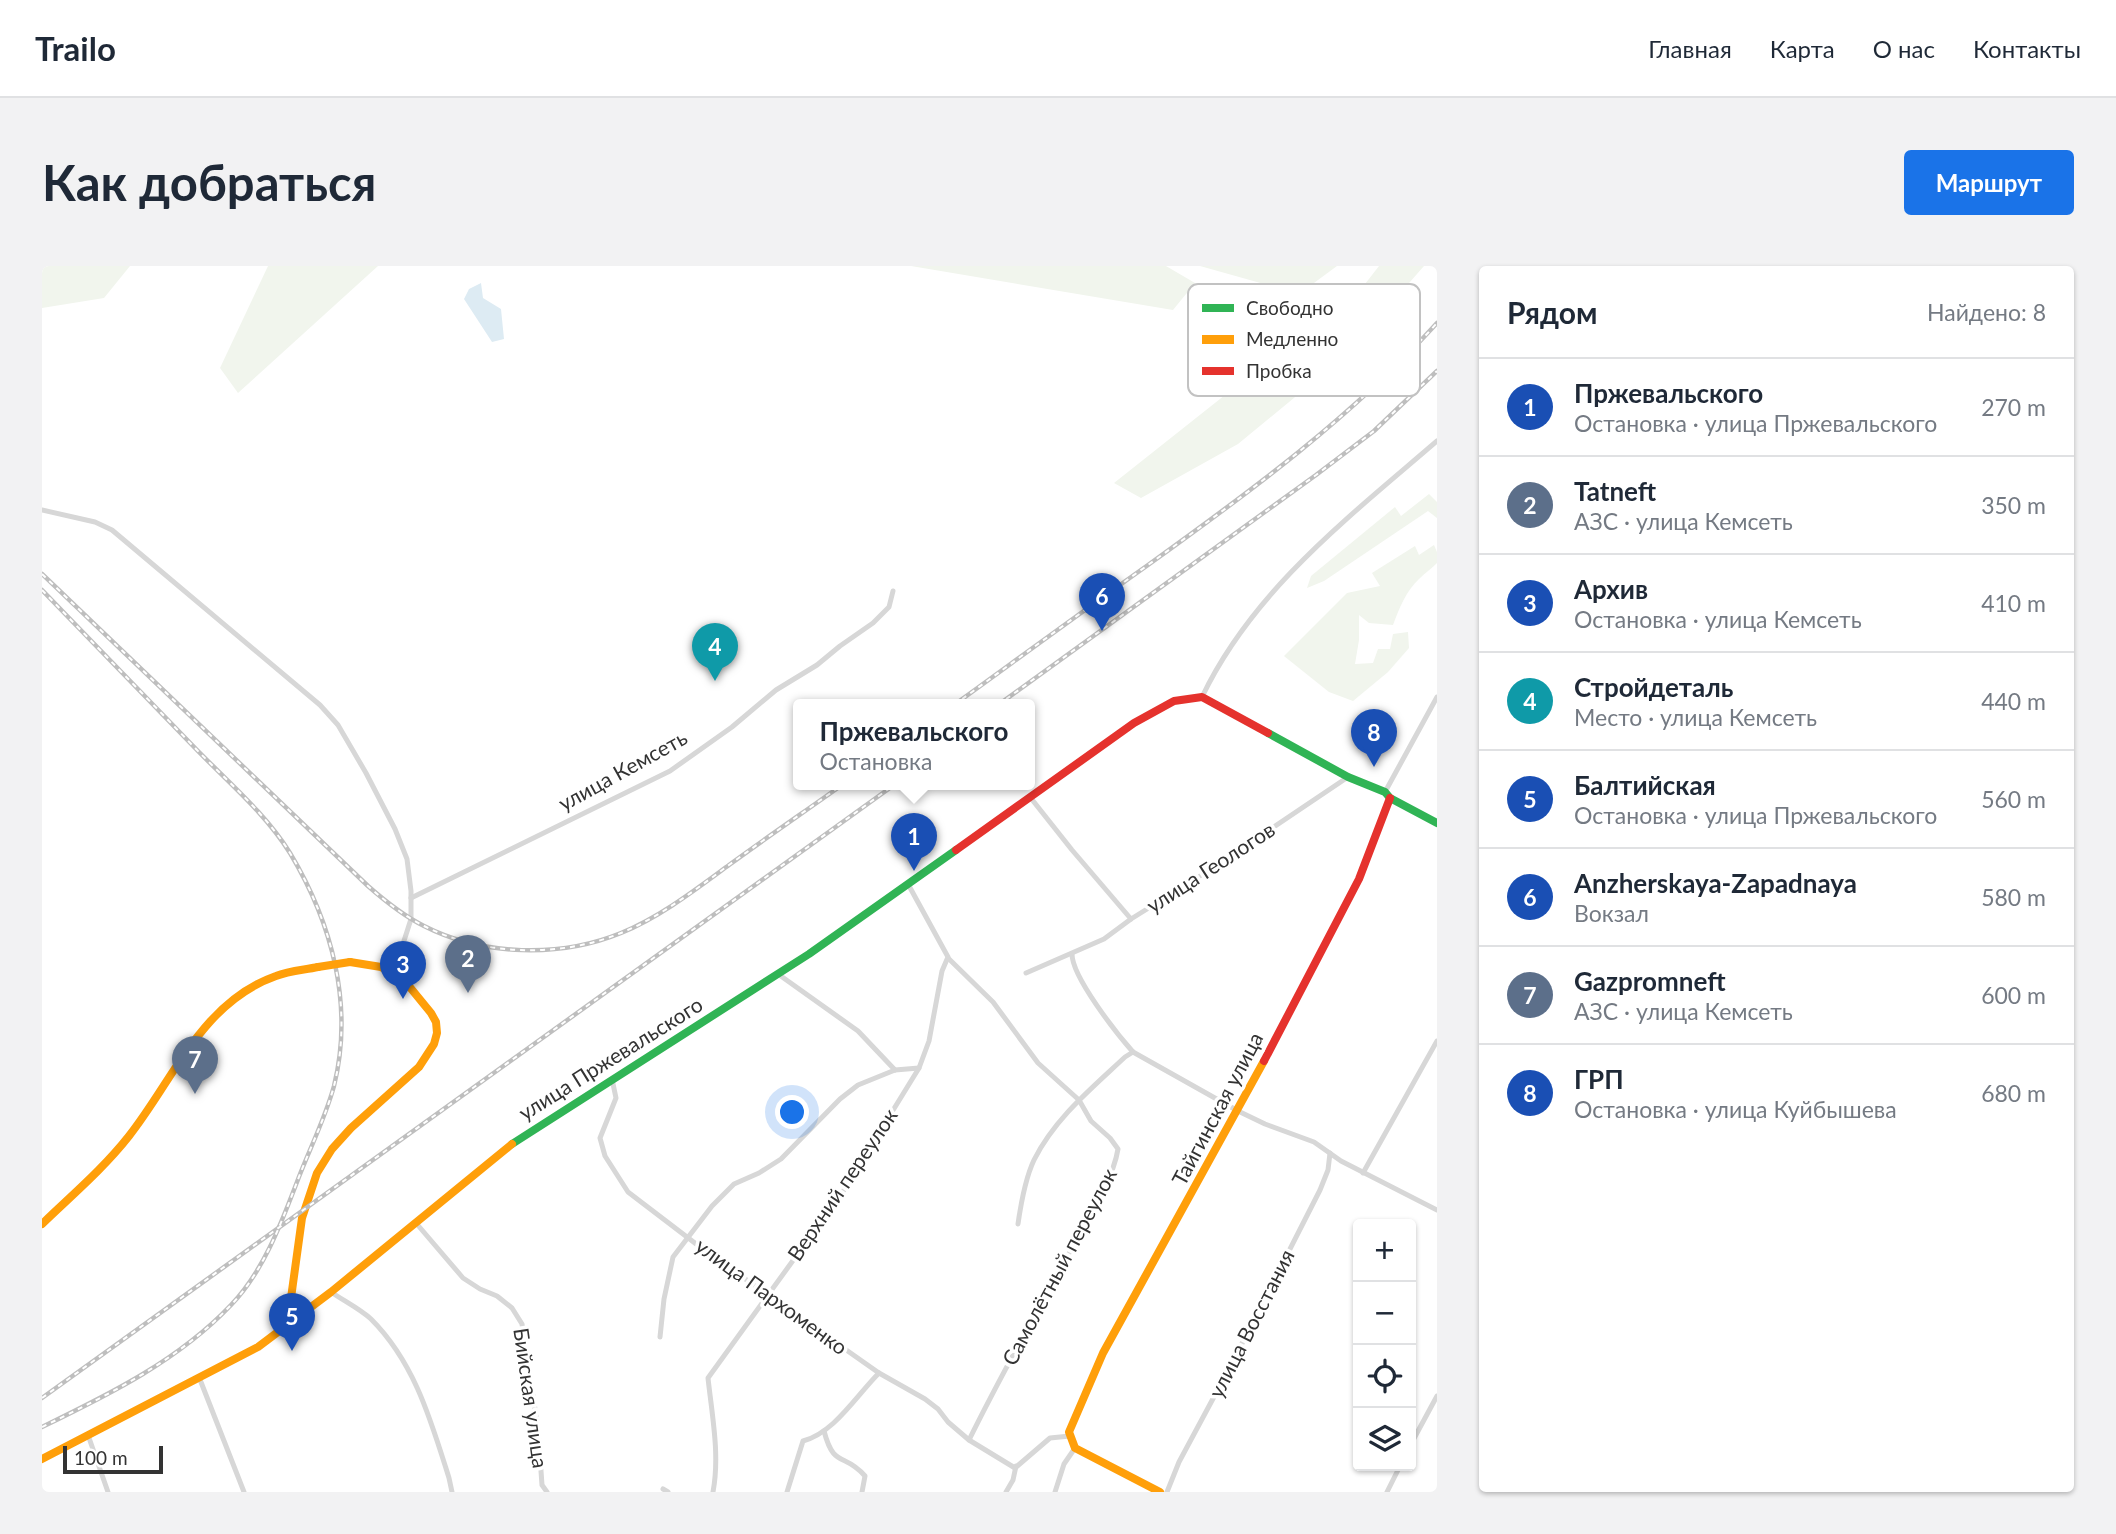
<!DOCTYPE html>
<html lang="ru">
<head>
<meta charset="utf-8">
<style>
  body { margin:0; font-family:Lato,sans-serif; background:#f2f2f3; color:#1f2937 }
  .controls { position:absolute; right:21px; bottom:21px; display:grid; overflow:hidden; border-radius:7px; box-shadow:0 2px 5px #0004 }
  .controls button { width:63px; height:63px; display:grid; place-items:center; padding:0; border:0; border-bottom:2px solid #e0e1e3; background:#fff; color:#1f2937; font:35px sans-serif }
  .scale { position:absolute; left:21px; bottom:18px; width:100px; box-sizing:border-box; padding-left:7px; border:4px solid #333; border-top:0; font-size:19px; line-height:24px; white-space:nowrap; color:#333; -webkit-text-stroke:5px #fff; paint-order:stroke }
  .you { position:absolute; left:751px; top:847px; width:24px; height:24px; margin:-18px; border:5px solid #fff; border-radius:50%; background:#1a73e8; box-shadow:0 0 0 10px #1a73e833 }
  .badge { display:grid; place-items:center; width:46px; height:46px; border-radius:50%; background:#1a73e8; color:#fff; font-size:23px; font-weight:700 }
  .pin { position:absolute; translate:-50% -58px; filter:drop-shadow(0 2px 4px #0008) }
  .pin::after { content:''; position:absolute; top:37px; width:24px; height:21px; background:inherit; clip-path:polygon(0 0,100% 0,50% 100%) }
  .popup { position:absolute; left:751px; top:433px; width:242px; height:91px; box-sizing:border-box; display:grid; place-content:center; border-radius:7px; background:#fff; filter:drop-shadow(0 2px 5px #0005); font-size:23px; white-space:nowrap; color:#747a83 }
  .popup b { font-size:26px; color:#1f2937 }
  .popup::after { content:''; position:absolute; left:50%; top:100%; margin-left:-14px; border:14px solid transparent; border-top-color:#fff }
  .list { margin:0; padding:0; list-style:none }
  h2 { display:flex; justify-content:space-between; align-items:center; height:91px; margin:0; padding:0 28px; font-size:30px }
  h2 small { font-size:23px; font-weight:400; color:#747a83 }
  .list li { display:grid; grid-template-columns:46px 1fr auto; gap:21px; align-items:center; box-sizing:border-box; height:98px; padding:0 28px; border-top:2px solid #e0e1e3 }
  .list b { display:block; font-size:26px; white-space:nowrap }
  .list p { margin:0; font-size:23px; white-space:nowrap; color:#747a83 }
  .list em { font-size:23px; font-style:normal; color:#747a83 }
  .icon { flex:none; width:38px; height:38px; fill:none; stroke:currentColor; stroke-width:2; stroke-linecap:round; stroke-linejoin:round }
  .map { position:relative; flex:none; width:1395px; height:1226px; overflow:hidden; border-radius:7px }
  header { display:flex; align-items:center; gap:42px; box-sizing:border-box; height:98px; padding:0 35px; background:#fff; border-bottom:2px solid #e0e1e3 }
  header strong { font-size:33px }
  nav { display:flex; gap:38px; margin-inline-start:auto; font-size:24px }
  .intro { display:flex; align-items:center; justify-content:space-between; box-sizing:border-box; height:168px; padding:0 42px }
  h1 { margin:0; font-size:49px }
  .button { padding:18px 32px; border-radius:7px; background:#1a73e8; color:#fff; font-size:24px; font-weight:700 }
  main { display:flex; gap:42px; padding:0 42px }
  aside { flex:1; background:#fff; border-radius:7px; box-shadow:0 2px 5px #0004 }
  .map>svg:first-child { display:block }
  .green { fill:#f1f5ed }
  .water { fill:#ddebf3 }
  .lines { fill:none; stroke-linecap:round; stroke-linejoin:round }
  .street { stroke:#d7d7d7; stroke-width:5 }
  .fast { stroke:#30b455; stroke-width:8 }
  .slow { stroke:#ff9f0a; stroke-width:8 }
  .jam { stroke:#e5322d; stroke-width:8 }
  .rail-casing { stroke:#bebebe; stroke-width:4.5 }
  .rail { stroke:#fff; stroke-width:2; stroke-dasharray:5; stroke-linecap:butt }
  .slow-bridge { stroke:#ff9f0a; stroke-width:8 }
  .labels { text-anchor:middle; stroke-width:7; stroke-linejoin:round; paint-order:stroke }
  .street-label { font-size:21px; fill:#333; stroke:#fff }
  .key { fill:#fff; stroke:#c2c2c2; stroke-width:2 }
  .key-label { font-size:19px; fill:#333 }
</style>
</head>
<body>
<header>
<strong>Trailo</strong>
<nav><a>Главная</a><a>Карта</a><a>О нас</a><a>Контакты</a></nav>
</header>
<div class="intro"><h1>Как добраться</h1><a class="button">Маршрут</a></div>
<main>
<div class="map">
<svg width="1395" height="1226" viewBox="0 0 1395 1226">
  <rect width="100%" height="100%" fill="#fff"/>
  <g class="green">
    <polygon points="0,0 88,0 62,32 0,42"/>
    <polygon points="226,0 336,0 196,127 178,102"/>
    <polygon points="869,0 1124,0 1153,17 1131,44"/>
    <polygon points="1158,0 1295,0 1257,28"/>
    <polygon points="1337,0 1382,0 1304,89 1196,178 1099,232 1072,217 1323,18"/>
    <polygon points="1387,228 1395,236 1395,252 1386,245 1282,315 1265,322 1269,310 1353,241 1359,250"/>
    <path d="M1392 279 1395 286V297C1389 303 1383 307 1377 313 1364 325 1357 343 1351 359L1327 357 1317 349V374L1313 398 1331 397 1336 383H1348L1351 368 1366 366 1367 382 1346 406 1311 435 1287 426 1242 390 1305 327 1338 320 1330 307 1373 280 1377 289Z"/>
  </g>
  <polygon class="water" points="439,17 441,32 459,43 462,73 450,76 422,33 427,23"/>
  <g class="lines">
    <g class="street">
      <polyline points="0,244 53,256 70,264 278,439 296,459 324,507 353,563 365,593 369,625 369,653 352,706"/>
      <path d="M1160 431C1211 324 1307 251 1395 175"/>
      <polyline points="1343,526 1395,431"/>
      <polyline points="988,531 1030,584 1089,653"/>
      <polyline points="369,632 628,505 690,461 734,424 775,399 798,380 831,357 847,341 851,325"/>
      <path d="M1030 688C1030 711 1075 768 1091 786L1196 845 1223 858 1272 876 1299 895 1395 944"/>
      <path d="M906 692 951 736 996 797 1037 834 1049 855 1068 872 1076 883C1071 915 1042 960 1026 989 992 1050 958 1111 927 1174"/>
      <polyline points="984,707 1062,673 1089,653 1174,600 1306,511"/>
      <polyline points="736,708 816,765 853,804"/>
      <polyline points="570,813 574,832 558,872 563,890 586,926 662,984 837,1107 883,1133 896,1143 906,1156 927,1174 973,1202 1008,1172 1028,1170"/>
      <polyline points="1321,907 1395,775"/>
      <polyline points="374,957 421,1012 438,1023 455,1030 470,1042 480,1058 496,1163 500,1219 505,1226"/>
      <path d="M976 958C979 937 983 913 992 894 1013 852 1050 822 1083 791L1091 786"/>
      <path d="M289 1026C302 1035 318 1043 329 1053 373 1097 389 1155 407 1212L410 1226"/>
      <polyline points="618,1071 622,1033 631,991 670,940 692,918 717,907 739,893 798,833 816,819 853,804 877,802"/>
      <polyline points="157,1111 202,1226"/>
      <path d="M782 1165C792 1203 802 1186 823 1210L820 1226"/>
      <polyline points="46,1169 66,1226"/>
      <polyline points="1369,1178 1395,1130"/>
      <polyline points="621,1223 626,1226"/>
      <path d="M671 1226C678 1189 670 1149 666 1112L802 924 877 802 887 775 900 705 906 691 866 618"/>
      <path d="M745 1226 761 1175C792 1167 814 1130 837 1107"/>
      <polyline points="964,1226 971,1214 974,1200"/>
      <polyline points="1013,1226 1022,1198 1033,1182"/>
      <polyline points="1125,1226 1137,1196 1188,1101 1278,924 1286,904 1288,887"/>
      <polyline points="1345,1226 1358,1200"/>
    </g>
    <g class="fast">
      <polyline points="1226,467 1306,511 1343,526 1348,532 1395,557"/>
      <polyline points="470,878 767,688 914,584"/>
    </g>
    <g class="slow">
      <path d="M0 958C30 929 61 903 87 870 132 813 160 736 234 710 247 705 262 704 276 701"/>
      <polyline points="239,1062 249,1032 260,952 275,907 290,883 309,862 377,801 392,778 395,767 394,756 389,747 362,714 339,701 308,696"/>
      <polyline points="0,1193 216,1081 289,1026 470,878"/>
      <polyline points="1118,1226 1033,1182 1027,1166 1061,1087 1222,795"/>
    </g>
    <g class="jam">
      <polyline points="914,584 1092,457 1132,435 1160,431 1226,467"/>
      <polyline points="1222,795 1317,613 1348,532"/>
    </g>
    <defs>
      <g id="rail">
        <path d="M0 308 326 620C343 635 362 650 382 660 441 690 518 692 579 667 618 651 653 624 687 599 724 572 762 546 800 519"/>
        <path d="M0 324C51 377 103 430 154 483 186 516 224 548 248 587 290 657 312 739 292 820 283 853 267 884 255 916 239 958 221 1006 189 1039 137 1094 68 1128 0 1161"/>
        <path d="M912 439C977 392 1041 345 1106 299 1209 225 1310 151 1395 57"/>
        <polyline points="956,439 1274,209 1332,165 1395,105"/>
        <polyline points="0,1132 852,519"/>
      </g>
    </defs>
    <use href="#rail" class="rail-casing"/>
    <use href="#rail" class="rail"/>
    <polyline class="slow-bridge" points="276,701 308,696"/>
  </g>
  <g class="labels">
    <g class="street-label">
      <text transform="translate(581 505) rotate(-29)" y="7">улица Кемсеть</text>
      <text transform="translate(1169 602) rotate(-33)" y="7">улица Геологов</text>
      <text transform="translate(569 793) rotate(-32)" y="7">улица Пржевальского</text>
      <text transform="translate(1176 843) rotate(-62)" y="7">Тайгинская улица</text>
      <text transform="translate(801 919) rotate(-56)" y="7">Верхний переулок</text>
      <text transform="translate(1018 1001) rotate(-62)" y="7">Самолётный переулок</text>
      <text transform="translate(729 1031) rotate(36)" y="7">улица Пархоменко</text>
      <text transform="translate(1210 1058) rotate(-63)" y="7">улица Восстания</text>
      <text transform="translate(488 1132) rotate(82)" y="7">Бийская улица</text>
    </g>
  </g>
  <rect x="1146" y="18" width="232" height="112" rx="10" class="key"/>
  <rect x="1160" y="38" width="32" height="8" fill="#30b455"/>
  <rect x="1160" y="69" width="32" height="9" fill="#ff9f0a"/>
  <rect x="1160" y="101" width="32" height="8" fill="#e5322d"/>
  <g class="key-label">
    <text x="1204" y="49">Свободно</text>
    <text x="1204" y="80">Медленно</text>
    <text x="1204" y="112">Пробка</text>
  </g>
</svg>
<div class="controls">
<button>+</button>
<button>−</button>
<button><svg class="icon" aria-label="locate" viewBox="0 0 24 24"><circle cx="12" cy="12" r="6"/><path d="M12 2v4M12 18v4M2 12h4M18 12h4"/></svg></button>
<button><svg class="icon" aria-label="layers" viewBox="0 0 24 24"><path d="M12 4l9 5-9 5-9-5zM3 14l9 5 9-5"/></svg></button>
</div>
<div class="scale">100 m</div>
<div class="you"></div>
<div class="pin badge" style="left:872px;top:605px;background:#1a4fb4">1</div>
<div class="popup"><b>Пржевальского</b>Остановка</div>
<div class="pin badge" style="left:426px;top:727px;background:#5c6f8a">2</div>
<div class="pin badge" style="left:361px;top:733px;background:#1a4fb4">3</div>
<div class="pin badge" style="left:673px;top:415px;background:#0f9aa8">4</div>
<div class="pin badge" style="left:250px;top:1085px;background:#1a4fb4">5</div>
<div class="pin badge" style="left:1060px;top:365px;background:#1a4fb4">6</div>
<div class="pin badge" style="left:153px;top:828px;background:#5c6f8a">7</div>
<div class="pin badge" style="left:1332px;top:501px;background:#1a4fb4">8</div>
</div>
<aside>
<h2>Рядом<small>Найдено: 8</small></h2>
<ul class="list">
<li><span class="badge" style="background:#1a4fb4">1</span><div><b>Пржевальского</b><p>Остановка · улица Пржевальского</p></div><em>270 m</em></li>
<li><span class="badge" style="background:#5c6f8a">2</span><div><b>Tatneft</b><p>АЗС · улица Кемсеть</p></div><em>350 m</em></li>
<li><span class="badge" style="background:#1a4fb4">3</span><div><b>Архив</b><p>Остановка · улица Кемсеть</p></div><em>410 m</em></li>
<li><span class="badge" style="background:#0f9aa8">4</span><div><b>Стройдеталь</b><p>Место · улица Кемсеть</p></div><em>440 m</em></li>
<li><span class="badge" style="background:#1a4fb4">5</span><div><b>Балтийская</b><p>Остановка · улица Пржевальского</p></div><em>560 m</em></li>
<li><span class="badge" style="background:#1a4fb4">6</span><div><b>Anzherskaya-Zapadnaya</b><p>Вокзал</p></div><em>580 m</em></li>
<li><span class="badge" style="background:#5c6f8a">7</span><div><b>Gazpromneft</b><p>АЗС · улица Кемсеть</p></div><em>600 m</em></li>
<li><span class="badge" style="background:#1a4fb4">8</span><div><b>ГРП</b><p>Остановка · улица Куйбышева</p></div><em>680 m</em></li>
</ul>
</aside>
</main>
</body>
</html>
